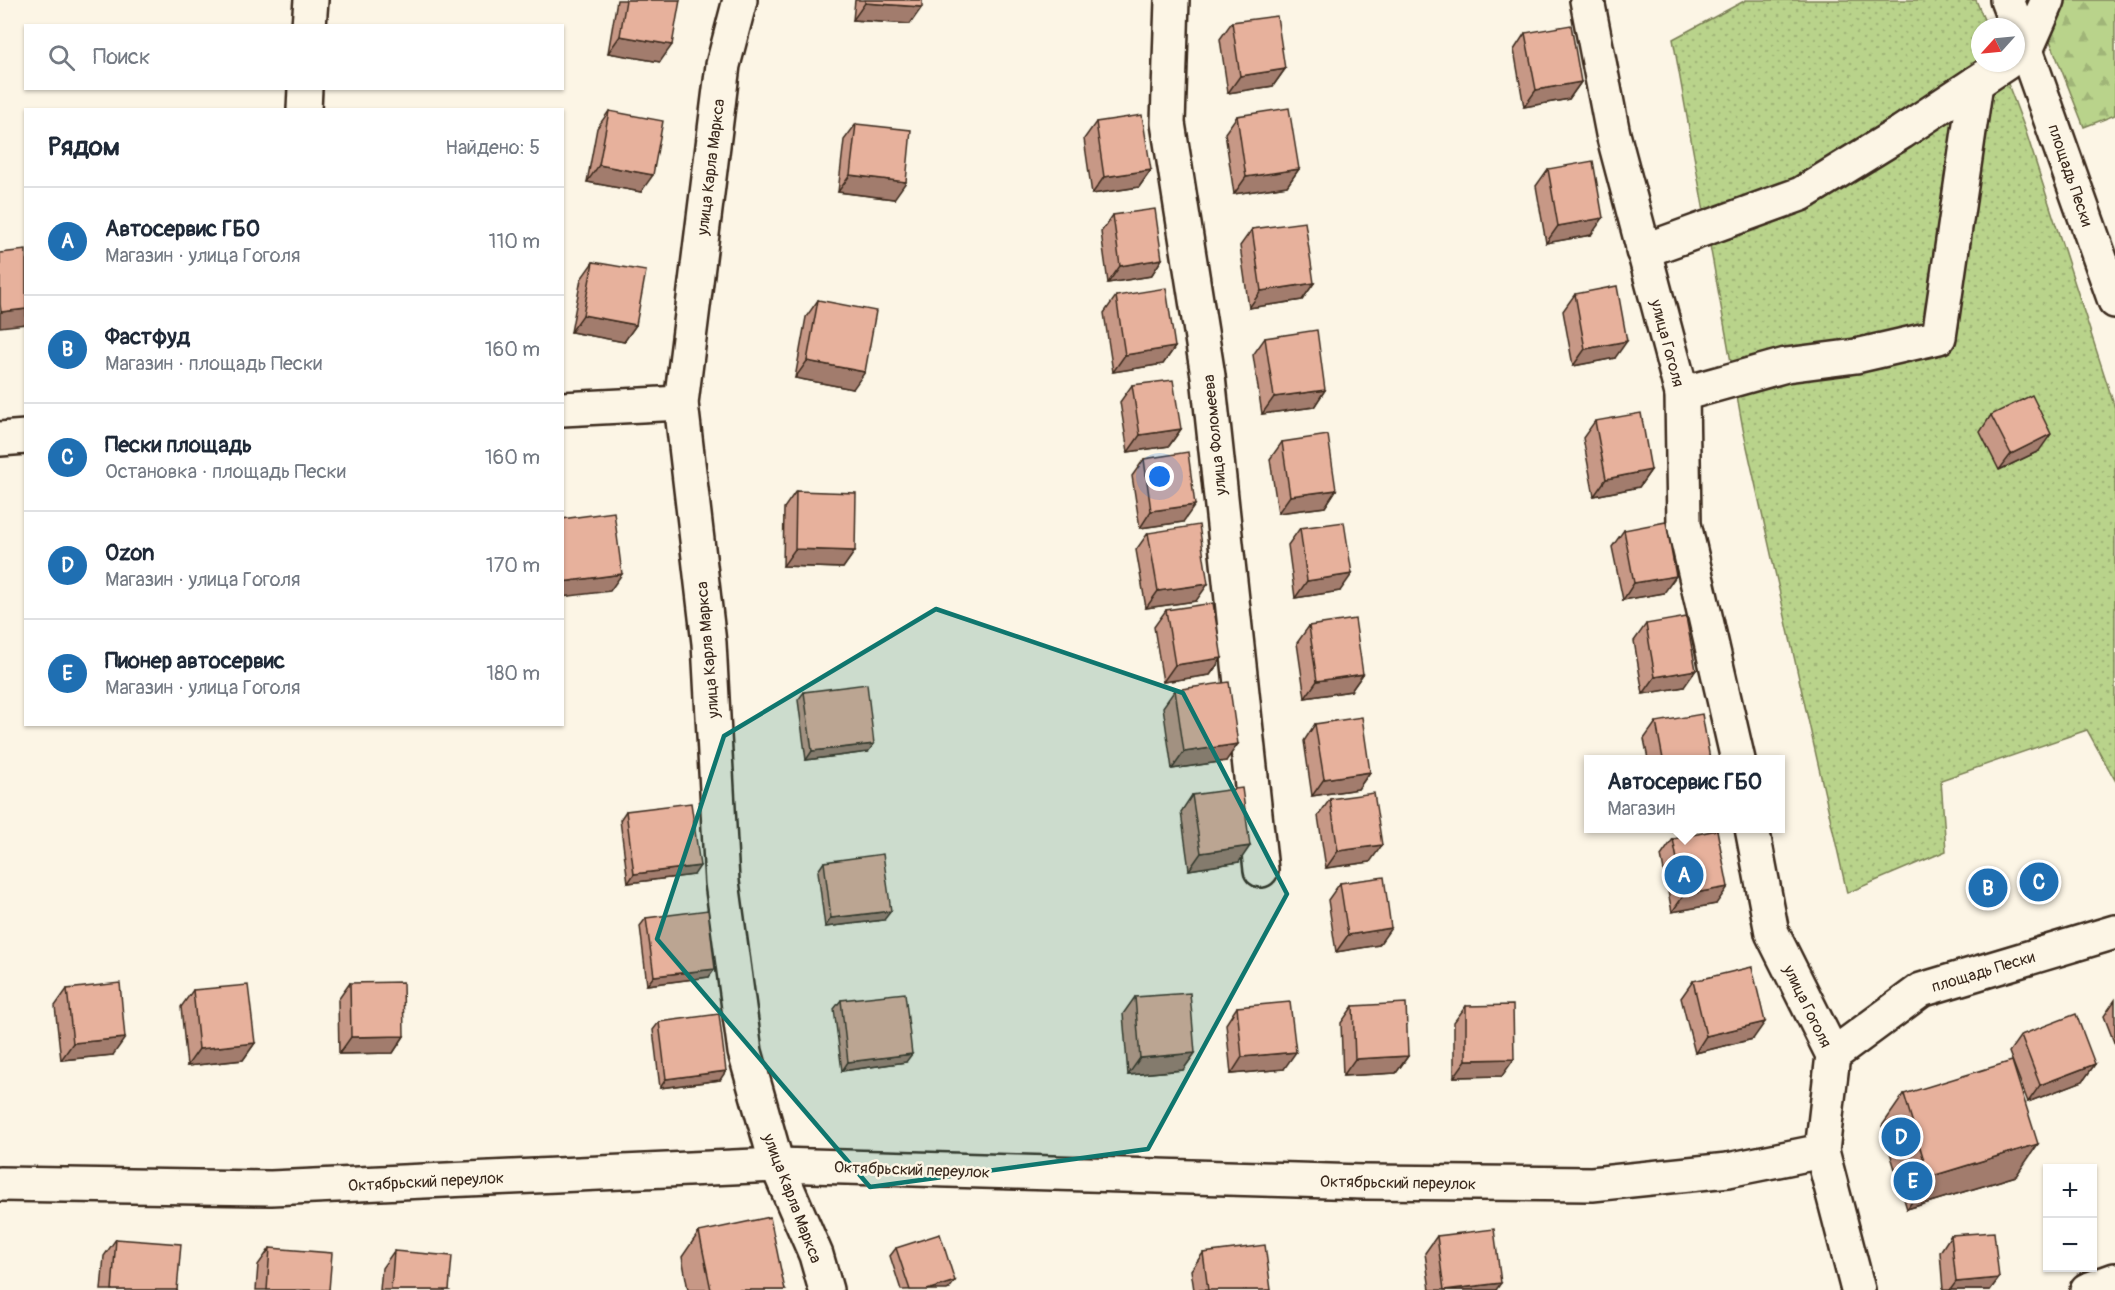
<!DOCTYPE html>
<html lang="ru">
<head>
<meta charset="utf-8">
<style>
  body { margin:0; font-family:Pangolin,sans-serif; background:#f6f6f7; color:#1f2937 }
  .controls { position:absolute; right:18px; bottom:18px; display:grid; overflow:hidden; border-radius:0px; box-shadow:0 2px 4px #0004 }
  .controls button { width:54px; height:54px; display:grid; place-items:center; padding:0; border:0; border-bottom:2px solid #e0e1e3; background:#fff; color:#1f2937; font:30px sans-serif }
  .compass { position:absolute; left:1971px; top:18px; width:54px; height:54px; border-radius:50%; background:#fff; box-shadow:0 2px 4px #0004; rotate:243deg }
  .you { position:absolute; left:1160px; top:477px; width:21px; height:21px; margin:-15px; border:4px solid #fff; border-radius:50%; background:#1a73e8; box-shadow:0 0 0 9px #1a73e833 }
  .badge { display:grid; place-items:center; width:39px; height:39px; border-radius:50%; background:#1f6fb2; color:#fff; font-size:20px; font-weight:700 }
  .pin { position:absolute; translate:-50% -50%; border:3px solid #fff; box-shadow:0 2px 6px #0006 }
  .popup { position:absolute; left:1584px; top:755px; width:201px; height:78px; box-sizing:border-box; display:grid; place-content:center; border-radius:0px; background:#fff; filter:drop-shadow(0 2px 4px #0005); font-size:20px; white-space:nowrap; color:#747a83 }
  .popup b { font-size:22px; color:#1f2937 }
  .popup::after { content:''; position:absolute; left:50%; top:100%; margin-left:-12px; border:12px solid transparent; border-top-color:#fff }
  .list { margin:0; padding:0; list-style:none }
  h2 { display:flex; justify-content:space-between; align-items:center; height:78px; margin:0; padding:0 24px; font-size:26px }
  h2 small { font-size:20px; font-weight:400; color:#747a83 }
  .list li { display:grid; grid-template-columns:39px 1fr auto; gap:18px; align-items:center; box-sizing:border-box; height:108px; padding:0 24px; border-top:2px solid #e0e1e3 }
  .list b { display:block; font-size:22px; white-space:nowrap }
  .list p { margin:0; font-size:20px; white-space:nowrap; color:#747a83 }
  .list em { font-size:20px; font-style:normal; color:#747a83 }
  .icon { flex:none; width:33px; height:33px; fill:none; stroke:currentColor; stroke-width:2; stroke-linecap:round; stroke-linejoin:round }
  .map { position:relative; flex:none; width:2115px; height:1290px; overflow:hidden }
  .search { position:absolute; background:#fff; box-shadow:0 2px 4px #0004; left:24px; top:24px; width:540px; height:66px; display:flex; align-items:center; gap:15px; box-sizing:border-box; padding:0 21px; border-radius:0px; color:#747a83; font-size:22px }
  .panel { position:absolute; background:#fff; box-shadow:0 2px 4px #0004; left:24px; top:108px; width:540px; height:618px; border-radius:0px }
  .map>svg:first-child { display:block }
  .forest { fill:url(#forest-firs); stroke:#7a7e54; stroke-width:1.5 }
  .park { fill:url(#park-dots); stroke:#7a7e54; stroke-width:1.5 }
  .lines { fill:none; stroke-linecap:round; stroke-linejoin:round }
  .minor-casing { stroke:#3b2a1e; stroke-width:38 }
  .minor { stroke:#fcf5e5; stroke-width:33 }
  .wall { fill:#c79886; stroke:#3b2a1e; stroke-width:1.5 }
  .shaded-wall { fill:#a27c6d; stroke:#3b2a1e; stroke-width:1.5 }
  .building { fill:#e7b19c; stroke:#3b2a1e; stroke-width:1.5 }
  .marked { fill:#0f766e; fill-opacity:0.2; stroke:#0f766e; stroke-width:4.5; stroke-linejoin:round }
  .labels { text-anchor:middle; stroke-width:5; stroke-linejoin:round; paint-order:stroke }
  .street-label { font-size:16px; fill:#3b2a1e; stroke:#fcf5e5 }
</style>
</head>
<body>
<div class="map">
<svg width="2115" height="1290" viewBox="0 0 2115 1290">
  <defs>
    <pattern id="forest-firs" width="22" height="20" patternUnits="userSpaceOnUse" patternTransform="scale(1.5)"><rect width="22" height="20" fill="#b9d38b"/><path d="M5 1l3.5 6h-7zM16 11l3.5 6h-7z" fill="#a0b578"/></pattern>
    <pattern id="park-dots" width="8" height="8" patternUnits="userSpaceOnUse" patternTransform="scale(1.5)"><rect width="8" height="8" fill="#b9d38b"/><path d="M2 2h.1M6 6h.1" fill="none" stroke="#a0b578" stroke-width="1.8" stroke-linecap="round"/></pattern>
  </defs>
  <rect width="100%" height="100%" fill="#fcf5e5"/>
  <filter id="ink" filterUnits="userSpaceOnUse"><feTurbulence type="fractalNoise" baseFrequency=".0167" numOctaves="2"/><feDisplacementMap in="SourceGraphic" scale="12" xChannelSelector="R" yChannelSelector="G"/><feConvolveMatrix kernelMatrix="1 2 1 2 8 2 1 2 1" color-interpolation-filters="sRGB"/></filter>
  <g filter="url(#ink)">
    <polygon class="forest" points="2034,0 2115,0 2115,115 2084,127"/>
    <polygon class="park" points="1746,0 1976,0 1987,27 1980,27 1980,63 2000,63 2025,129 2115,408 2115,780 2087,730 1941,780 1946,851 1847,893 1743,429 1673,39"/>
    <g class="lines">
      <defs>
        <g id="minor">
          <polyline points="740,0 723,65 681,403 709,643 722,882 745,1052 777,1165 816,1255 826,1290"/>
          <polyline points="1172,0 1168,123 1208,376 1261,870"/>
          <polyline points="1587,0 1613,134 1682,394 1684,524 1738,760"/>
          <polyline points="2007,0 2026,50 2115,301"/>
          <polyline points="309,26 311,0"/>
          <polyline points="2016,56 2026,50 2048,0"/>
          <polyline points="304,110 305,88"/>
          <polyline points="1643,251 1801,194 1902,132 2006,63"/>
          <polyline points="1682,394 1786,365 1856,356 1939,337 1976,83"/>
          <polyline points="562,409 681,403"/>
          <polyline points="0,439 26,437"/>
          <polyline points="1752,828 1772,933 1833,1055 1822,1151 1858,1290"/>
          <polyline points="1833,1055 1921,990 2115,932"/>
          <polyline points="0,1184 271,1188 777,1165 1363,1182 1592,1184 1728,1170 1822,1151"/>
          <polyline points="2087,1290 2115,1280"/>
        </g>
      </defs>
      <use href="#minor" class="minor-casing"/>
      <use href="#minor" class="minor"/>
    </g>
    <g class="wall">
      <polygon points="617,0 680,0 660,62 608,53"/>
      <polygon points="855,0 922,0 910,24 853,20"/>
      <polygon points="1232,22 1285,69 1273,86 1228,93 1220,39"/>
      <polygon points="1525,33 1581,82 1569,99 1524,107 1514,50"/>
      <polygon points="609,111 641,192 587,182 597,128"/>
      <polygon points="1237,116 1299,169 1287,186 1234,194 1225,133"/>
      <polygon points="1096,122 1151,170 1139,187 1092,194 1084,139"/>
      <polygon points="856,124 894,199 838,192 844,140"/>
      <polygon points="1548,169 1591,235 1546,243 1536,186"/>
      <polygon points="1113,215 1162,259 1151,276 1108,283 1101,232"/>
      <polygon points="1252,229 1314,283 1302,300 1249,308 1240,246"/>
      <polygon points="593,262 636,325 624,342 571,332 581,279"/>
      <polygon points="1575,294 1615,358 1573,366 1563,311"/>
      <polygon points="1116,296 1175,347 1163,364 1113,372 1104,313"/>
      <polygon points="818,300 853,389 795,378 806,317"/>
      <polygon points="1265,338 1325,390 1314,407 1262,414 1253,355"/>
      <polygon points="1132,385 1181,429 1169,446 1128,452 1120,402"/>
      <polygon points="1991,415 2039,451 1999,470 1980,432"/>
      <polygon points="1595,421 1651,470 1639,487 1594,496 1583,438"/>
      <polygon points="1282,442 1336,490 1325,507 1278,513 1270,459"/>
      <polygon points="1144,459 1183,522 1140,528 1132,476"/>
      <polygon points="796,491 855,551 843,568 783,566 784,508"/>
      <polygon points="1300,528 1340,591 1295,598 1288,545"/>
      <polygon points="1624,530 1664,593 1623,600 1612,547"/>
      <polygon points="1148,533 1196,601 1146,608 1136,550"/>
      <polygon points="1166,610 1222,658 1210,675 1163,682 1154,627"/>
      <polygon points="1646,624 1684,687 1643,694 1634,641"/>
      <polygon points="1309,626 1363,674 1351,691 1305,698 1297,643"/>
      <polygon points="1175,690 1226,761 1172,769 1163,707"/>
      <polygon points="804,692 868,752 806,760 798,700"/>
      <polygon points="1656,722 1710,759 1648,759 1644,739"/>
      <polygon points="1315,724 1370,772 1358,789 1312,796 1304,741"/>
      <polygon points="1192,795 1239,862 1189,870 1181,812"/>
      <polygon points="1330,799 1370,862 1326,868 1318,816"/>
      <polygon points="626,811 694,875 628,883 620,820"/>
      <polygon points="1673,839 1716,904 1672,912 1661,856"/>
      <polygon points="824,862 884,920 825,927 818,871"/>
      <polygon points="1340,883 1379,945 1336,952 1328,900"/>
      <polygon points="646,918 709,977 647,985 640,926"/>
      <polygon points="1693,981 1753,1039 1695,1053 1681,998"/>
      <polygon points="350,983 404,1036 393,1053 339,1054 338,1000"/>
      <polygon points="67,989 113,1055 61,1060 55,1006"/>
      <polygon points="193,990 255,1043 243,1060 187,1066 181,1007"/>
      <polygon points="1135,997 1195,1053 1183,1070 1128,1075 1123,1014"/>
      <polygon points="841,1000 906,1062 842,1071 834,1009"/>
      <polygon points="2115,1000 2115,1045 2104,1016"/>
      <polygon points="1353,1006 1408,1056 1396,1073 1343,1076 1341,1023"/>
      <polygon points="1466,1006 1502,1076 1454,1077 1454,1022"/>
      <polygon points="1237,1007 1284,1069 1231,1074 1226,1024"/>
      <polygon points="659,1022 720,1080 660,1088 653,1030"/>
      <polygon points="2021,1035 2095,1064 2083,1081 2028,1102 2009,1052"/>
      <polygon points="1904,1094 2016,1176 1907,1209 1882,1126"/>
      <polygon points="699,1232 785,1290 688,1290 682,1257"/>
      <polygon points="1951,1235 1999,1278 1990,1290 1943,1290 1940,1252"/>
      <polygon points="1437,1236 1496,1290 1430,1290 1425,1253"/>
      <polygon points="116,1239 177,1290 101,1290 104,1256"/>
      <polygon points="270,1248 329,1290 256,1290 258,1265"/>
      <polygon points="896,1248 949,1289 901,1290 890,1256"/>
      <polygon points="394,1251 449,1290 380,1290 382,1268"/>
      <polygon points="1203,1253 1271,1290 1194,1290 1191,1270"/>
    </g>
    <g class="shaded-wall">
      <polygon points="865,3 922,7 910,24 853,20"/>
      <polygon points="620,36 672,45 660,62 608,53"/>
      <polygon points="1285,69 1273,86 1228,93 1240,76"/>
      <polygon points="1581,82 1569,99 1524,107 1536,90"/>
      <polygon points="599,165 653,175 641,192 587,182"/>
      <polygon points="1299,169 1287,186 1234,194 1246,177"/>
      <polygon points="1151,170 1139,187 1092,194 1104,177"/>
      <polygon points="850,175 906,182 894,199 838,192"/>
      <polygon points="1603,218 1591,235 1546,243 1558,226"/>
      <polygon points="1162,259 1151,276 1108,283 1120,266"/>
      <polygon points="1314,283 1302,300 1249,308 1261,291"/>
      <polygon points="26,309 26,324 0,327 0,313 1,312"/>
      <polygon points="583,315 636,325 624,342 571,332"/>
      <polygon points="1627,341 1615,358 1573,366 1585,349"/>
      <polygon points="1175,347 1163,364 1113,372 1125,355"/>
      <polygon points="807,361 865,372 853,389 795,378"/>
      <polygon points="1325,390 1314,407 1262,414 1274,397"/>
      <polygon points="1181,429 1169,446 1128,452 1140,435"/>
      <polygon points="2051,434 2039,451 1999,470 2011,454"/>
      <polygon points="1651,470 1639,487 1594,496 1606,479"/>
      <polygon points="1336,490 1325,507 1278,513 1290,496"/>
      <polygon points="1195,505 1183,522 1140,528 1151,511"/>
      <polygon points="795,549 855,551 843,568 783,566"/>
      <polygon points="622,574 610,591 562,597 562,582"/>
      <polygon points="1352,574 1340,591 1295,598 1307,581"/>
      <polygon points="1676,576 1664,593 1623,600 1634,583"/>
      <polygon points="1208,584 1196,601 1146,608 1158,591"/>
      <polygon points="1222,658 1210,675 1163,682 1175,665"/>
      <polygon points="1696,670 1684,687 1643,694 1655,677"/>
      <polygon points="1363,674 1351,691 1305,698 1317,681"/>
      <polygon points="874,744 868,752 806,760 812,751"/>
      <polygon points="1238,744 1226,761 1172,769 1184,752"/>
      <polygon points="1370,772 1358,789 1312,796 1324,779"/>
      <polygon points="1382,845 1370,862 1326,868 1338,851"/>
      <polygon points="1250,846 1239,862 1189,870 1201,853"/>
      <polygon points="700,866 694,875 628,883 634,874"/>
      <polygon points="1728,887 1716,904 1672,912 1684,895"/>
      <polygon points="891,911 884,920 825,927 831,918"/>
      <polygon points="1391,928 1379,945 1336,952 1348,935"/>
      <polygon points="715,969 709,977 647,985 654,976"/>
      <polygon points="1765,1022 1753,1039 1695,1053 1706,1036"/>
      <polygon points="404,1036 393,1053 339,1054 351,1037"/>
      <polygon points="125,1038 113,1055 61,1060 73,1043"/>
      <polygon points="255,1043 243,1060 187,1066 199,1049"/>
      <polygon points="1296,1052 1284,1069 1231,1074 1242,1057"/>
      <polygon points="1195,1053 1183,1070 1128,1075 1140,1058"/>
      <polygon points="912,1054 906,1062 842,1071 848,1062"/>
      <polygon points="1408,1056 1396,1073 1343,1076 1355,1059"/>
      <polygon points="1514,1059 1502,1076 1454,1077 1466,1060"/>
      <polygon points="2095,1064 2083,1081 2028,1102 2040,1085"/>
      <polygon points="726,1071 720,1080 660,1088 666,1079"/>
      <polygon points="2038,1144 2016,1176 1907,1209 1929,1177"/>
      <polygon points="1999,1278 1990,1290 1950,1290 1956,1282"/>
      <polygon points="955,1281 949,1289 947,1290 927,1290"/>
      <polygon points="1501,1283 1496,1290 1444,1290"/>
    </g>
    <g class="building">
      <polygon points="626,0 680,0 672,45 620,36"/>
      <polygon points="865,0 922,0 922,7 865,3"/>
      <polygon points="1277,16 1285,69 1240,76 1232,22"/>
      <polygon points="1571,25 1581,82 1536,90 1525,33"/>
      <polygon points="1289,108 1299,169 1246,177 1237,116"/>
      <polygon points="609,111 663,121 653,175 599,165"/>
      <polygon points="1142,115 1151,170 1104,177 1096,122"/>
      <polygon points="856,124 911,130 906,182 850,175"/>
      <polygon points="1593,161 1603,218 1558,226 1548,169"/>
      <polygon points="1155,209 1162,259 1120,266 1113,215"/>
      <polygon points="1305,222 1314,283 1261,291 1252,229"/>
      <polygon points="26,250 26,309 1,312 0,304 0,253"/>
      <polygon points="593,262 646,271 636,325 583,315"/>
      <polygon points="1617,286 1627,341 1585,349 1575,294"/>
      <polygon points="1166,288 1175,347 1125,355 1116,296"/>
      <polygon points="818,300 876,311 865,372 807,361"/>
      <polygon points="1317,330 1325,390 1274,397 1265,338"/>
      <polygon points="1173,380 1181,429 1140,435 1132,385"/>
      <polygon points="2032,395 2051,434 2011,454 1991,415"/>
      <polygon points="1641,413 1651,470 1606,479 1595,421"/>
      <polygon points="1328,435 1336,490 1290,496 1282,442"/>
      <polygon points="1188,452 1195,505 1151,511 1144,459"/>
      <polygon points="796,491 856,493 855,551 795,549"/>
      <polygon points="614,512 622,574 562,582 562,519"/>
      <polygon points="1344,522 1352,574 1307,581 1300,528"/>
      <polygon points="1666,522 1676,576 1634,583 1624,530"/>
      <polygon points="1199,525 1208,584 1158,591 1148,533"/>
      <polygon points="1213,603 1222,658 1175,665 1166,610"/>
      <polygon points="1686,617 1696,670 1655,677 1646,624"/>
      <polygon points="1355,619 1363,674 1317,681 1309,626"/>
      <polygon points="1229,682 1238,744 1184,752 1175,690"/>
      <polygon points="867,684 874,744 812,751 804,692"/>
      <polygon points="1702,714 1710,759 1663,759 1656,722"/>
      <polygon points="1362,717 1370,772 1324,779 1315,724"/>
      <polygon points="1242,788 1250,846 1201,853 1192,795"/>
      <polygon points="1374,793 1382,845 1338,851 1330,799"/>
      <polygon points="691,803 700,866 634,874 626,811"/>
      <polygon points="1717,830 1728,887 1684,895 1673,839"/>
      <polygon points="883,854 891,911 831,918 824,862"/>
      <polygon points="1384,877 1391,928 1348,935 1340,883"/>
      <polygon points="708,910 715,969 654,976 646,918"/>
      <polygon points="1752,967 1765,1022 1706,1036 1693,981"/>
      <polygon points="403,982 404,1036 351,1037 350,983"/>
      <polygon points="120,983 125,1038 73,1043 67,989"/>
      <polygon points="248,985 255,1043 199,1049 193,990"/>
      <polygon points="905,993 912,1054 848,1062 841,1000"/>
      <polygon points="1190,993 1195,1053 1140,1058 1135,997"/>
      <polygon points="1290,1002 1296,1052 1242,1057 1237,1007"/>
      <polygon points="1406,1003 1408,1056 1355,1059 1353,1006"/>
      <polygon points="1513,1005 1514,1059 1466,1060 1466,1006"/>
      <polygon points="719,1014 726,1071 666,1079 659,1022"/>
      <polygon points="2076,1014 2095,1064 2040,1085 2021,1035"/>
      <polygon points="2012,1061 2038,1144 1929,1177 1904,1094"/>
      <polygon points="770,1217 785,1290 711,1290 699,1232"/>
      <polygon points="1494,1229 1501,1283 1444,1290 1437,1236"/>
      <polygon points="1994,1232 1999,1278 1956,1282 1951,1235"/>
      <polygon points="940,1234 955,1281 927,1290 910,1290 896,1248"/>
      <polygon points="116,1239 181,1244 177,1290 112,1290"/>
      <polygon points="1265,1245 1271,1290 1208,1290 1203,1253"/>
      <polygon points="270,1248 332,1253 329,1290 267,1290"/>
      <polygon points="394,1251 452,1256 449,1290 391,1290"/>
    </g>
  </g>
  <path class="marked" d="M936 609 1183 693 1287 894 1148 1149 870 1187 657 939 724 736Z"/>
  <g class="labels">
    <g class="street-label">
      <text transform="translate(710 167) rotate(-83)" y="6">улица Карла Маркса</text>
      <text transform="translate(2071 175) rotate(71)" y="6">площадь Пески</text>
      <text transform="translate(1668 343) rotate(75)" y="6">улица Гоголя</text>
      <text transform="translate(1214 435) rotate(-96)" y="6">улица Фоломеева</text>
      <text transform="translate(707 650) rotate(-95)" y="6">улица Карла Маркса</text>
      <text transform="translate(1983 971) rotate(-17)" y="6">площадь Пески</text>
      <text transform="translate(1808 1006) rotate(64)" y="6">улица Гоголя</text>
      <text transform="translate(912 1169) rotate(2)" y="6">Октябрьский переулок</text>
      <text transform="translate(426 1181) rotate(-3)" y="6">Октябрьский переулок</text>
      <text transform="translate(1398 1182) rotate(1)" y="6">Октябрьский переулок</text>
      <text transform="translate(793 1198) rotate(69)" y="6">улица Карла Маркса</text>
    </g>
  </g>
</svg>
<div class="controls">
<button>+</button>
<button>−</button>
</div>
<svg class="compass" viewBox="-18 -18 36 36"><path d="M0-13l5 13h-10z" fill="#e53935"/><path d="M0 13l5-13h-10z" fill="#747a83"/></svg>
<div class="you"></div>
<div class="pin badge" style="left:1684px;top:875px">A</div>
<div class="popup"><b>Автосервис ГБО</b>Магазин</div>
<div class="pin badge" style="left:1988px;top:888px">B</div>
<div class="pin badge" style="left:2039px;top:882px">C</div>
<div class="pin badge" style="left:1901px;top:1137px">D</div>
<div class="pin badge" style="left:1913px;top:1181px">E</div>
<div class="search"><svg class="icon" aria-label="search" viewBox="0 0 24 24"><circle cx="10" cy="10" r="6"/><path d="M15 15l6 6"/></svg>Поиск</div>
<section class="panel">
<h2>Рядом<small>Найдено: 5</small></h2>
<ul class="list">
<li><span class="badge">A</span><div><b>Автосервис ГБО</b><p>Магазин · улица Гоголя</p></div><em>110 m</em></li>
<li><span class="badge">B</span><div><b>Фастфуд</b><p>Магазин · площадь Пески</p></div><em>160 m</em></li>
<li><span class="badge">C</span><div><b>Пески площадь</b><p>Остановка · площадь Пески</p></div><em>160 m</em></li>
<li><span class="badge">D</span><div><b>Ozon</b><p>Магазин · улица Гоголя</p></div><em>170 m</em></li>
<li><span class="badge">E</span><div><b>Пионер автосервис</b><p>Магазин · улица Гоголя</p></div><em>180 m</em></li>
</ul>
</section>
</div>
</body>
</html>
